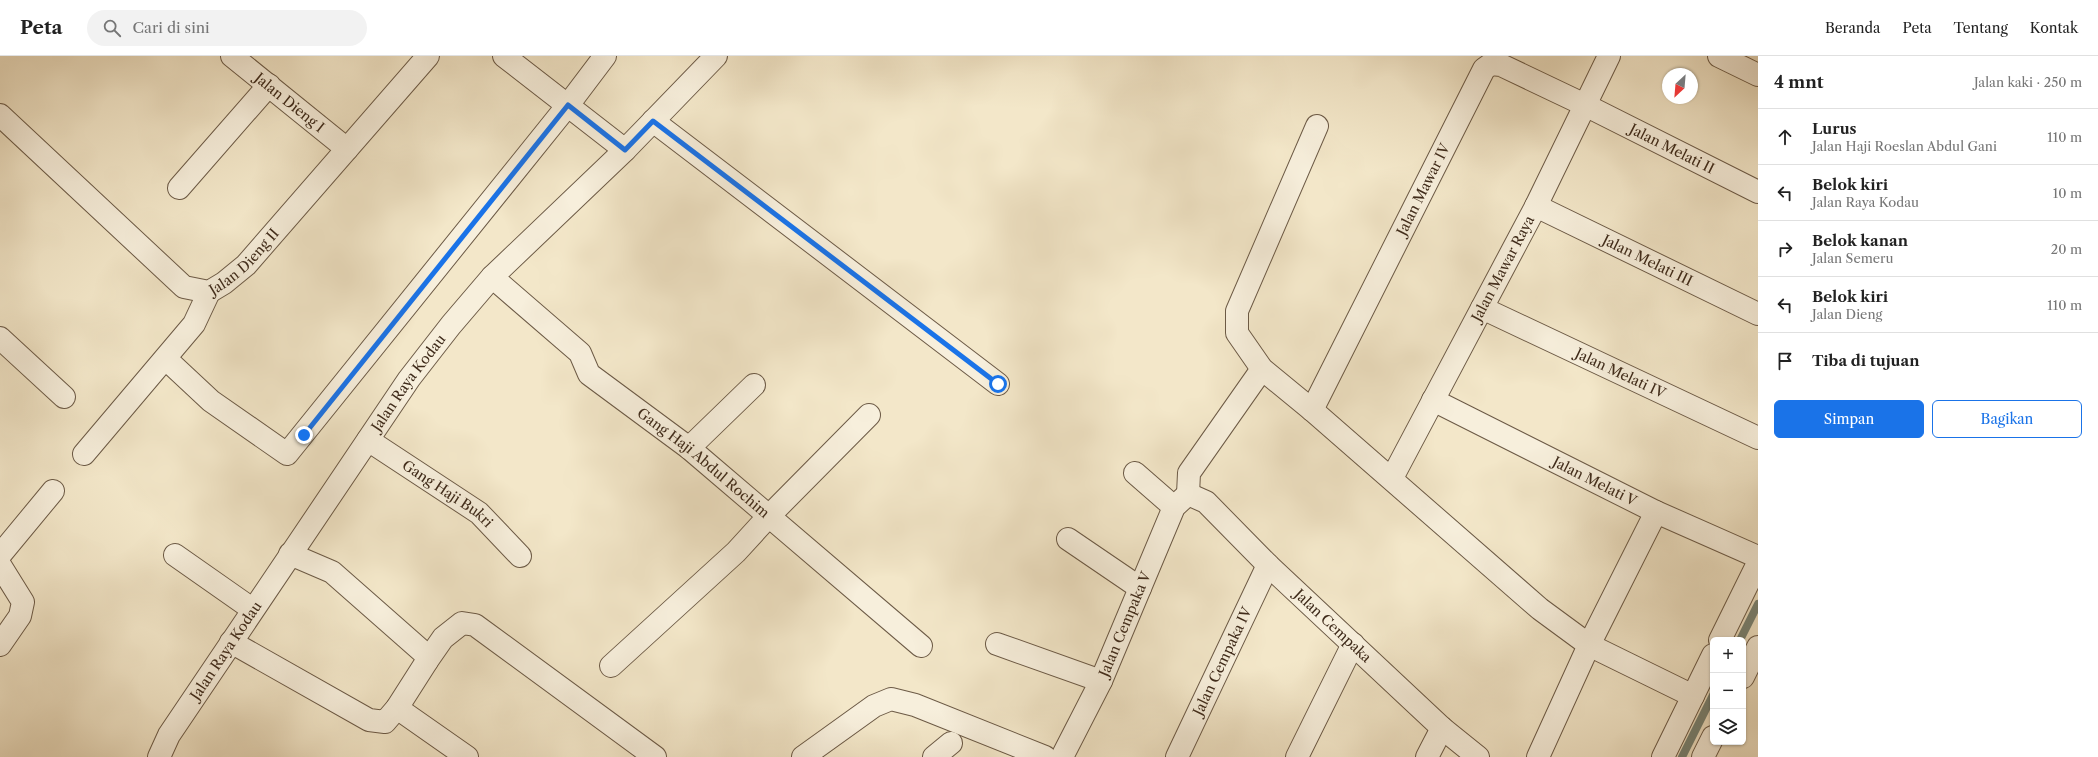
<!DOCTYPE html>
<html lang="id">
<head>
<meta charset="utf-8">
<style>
  body { margin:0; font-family:"Libre Caslon Text",serif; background:#f2f2f2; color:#222 }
  .controls { position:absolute; right:12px; bottom:12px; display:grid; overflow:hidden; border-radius:6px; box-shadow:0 1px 3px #0004 }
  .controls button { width:36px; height:36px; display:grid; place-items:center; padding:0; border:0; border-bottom:1px solid #e0e0e0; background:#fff; color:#222; font:20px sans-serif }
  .compass { position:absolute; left:1662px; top:12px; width:36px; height:36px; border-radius:50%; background:#fff; box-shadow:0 1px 3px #0004; rotate:206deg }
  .stop { position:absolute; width:12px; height:12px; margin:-9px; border:3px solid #1a73e8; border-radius:50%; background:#fff }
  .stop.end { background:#1a73e8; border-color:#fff; box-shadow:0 1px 4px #0008 }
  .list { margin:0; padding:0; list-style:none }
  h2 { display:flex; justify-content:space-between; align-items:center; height:52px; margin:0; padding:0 16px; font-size:17px }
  h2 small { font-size:13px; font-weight:400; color:#767676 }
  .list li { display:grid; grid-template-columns:26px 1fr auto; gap:12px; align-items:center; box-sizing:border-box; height:56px; padding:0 16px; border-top:1px solid #e0e0e0 }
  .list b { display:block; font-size:15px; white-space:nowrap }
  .list p { margin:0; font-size:13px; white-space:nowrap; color:#767676 }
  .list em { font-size:13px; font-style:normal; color:#767676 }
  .actions { display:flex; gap:8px; padding:12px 16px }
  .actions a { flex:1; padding:9px 0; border:1px solid #1a73e8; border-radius:6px; text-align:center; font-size:14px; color:#1a73e8 }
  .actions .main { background:#1a73e8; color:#fff }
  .icon { flex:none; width:22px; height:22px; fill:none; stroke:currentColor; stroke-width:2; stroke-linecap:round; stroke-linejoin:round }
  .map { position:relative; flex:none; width:1758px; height:701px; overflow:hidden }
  header { display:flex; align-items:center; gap:24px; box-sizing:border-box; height:56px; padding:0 20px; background:#fff; border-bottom:1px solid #e0e0e0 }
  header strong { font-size:19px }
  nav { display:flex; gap:22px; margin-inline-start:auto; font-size:14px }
  .search { width:280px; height:36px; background:#f2f2f2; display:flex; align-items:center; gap:10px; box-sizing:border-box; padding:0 14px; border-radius:22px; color:#767676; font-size:15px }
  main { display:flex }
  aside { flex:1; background:#fff }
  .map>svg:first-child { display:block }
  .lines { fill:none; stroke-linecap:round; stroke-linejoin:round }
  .stream { stroke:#778476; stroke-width:8 }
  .minor-casing { stroke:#6c5a46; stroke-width:24 }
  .minor { stroke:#f7efdc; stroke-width:22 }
  .route { stroke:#1a73e8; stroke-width:5 }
  .labels { text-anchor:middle; stroke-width:4; stroke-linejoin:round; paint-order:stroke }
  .street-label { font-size:14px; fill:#3f2b1b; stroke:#f7efdc }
</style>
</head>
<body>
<header>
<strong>Peta</strong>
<div class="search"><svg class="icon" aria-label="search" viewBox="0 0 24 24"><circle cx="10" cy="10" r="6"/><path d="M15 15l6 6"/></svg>Cari di sini</div>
<nav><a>Beranda</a><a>Peta</a><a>Tentang</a><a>Kontak</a></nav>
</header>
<main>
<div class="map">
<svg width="1758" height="701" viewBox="0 0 1758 701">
  <rect width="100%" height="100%" fill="#f3e7c9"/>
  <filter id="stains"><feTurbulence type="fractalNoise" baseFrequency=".005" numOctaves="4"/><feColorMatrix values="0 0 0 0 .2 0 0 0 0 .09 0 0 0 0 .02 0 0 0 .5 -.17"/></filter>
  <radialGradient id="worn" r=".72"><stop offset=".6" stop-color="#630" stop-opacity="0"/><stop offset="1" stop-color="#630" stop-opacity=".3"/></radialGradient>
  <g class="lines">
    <g class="stream">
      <polyline points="1740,584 1758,548"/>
      <polyline points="1682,701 1713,639"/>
    </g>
    <defs>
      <g id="minor">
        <path id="s1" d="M232 0 347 93"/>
        <polyline points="504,0 625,94"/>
        <polyline points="1719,0 1758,19"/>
        <path id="s2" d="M0 59 184 231 209 236 224 227 246 209 428 0"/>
        <polyline points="653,65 998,328"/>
        <polyline points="1317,70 1237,255 1237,277 1262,313 1312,354 1540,553 1589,589 1693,640"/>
        <polyline points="179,132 269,29"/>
        <path id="s3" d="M1536 150 1758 258"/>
        <path id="s4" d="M492 221 580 297 589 318 689 392 921 590"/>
        <path id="s5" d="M1482 252 1758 382"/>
        <polyline points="0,282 64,341"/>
        <polyline points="166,303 211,345 287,398 568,49 605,0"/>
        <path id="s6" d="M1433 344 1656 456 1758 501"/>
        <path id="s7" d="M1312 354 1484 13 1491 8 1501 9 1585 49 1758 136"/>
        <path id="s8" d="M368 384 479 457 520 500"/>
        <polyline points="689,392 754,329"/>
        <polyline points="84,398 194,268 209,236"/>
        <polyline points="1135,417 1174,451"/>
        <path id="s9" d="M1392 422 1536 150 1609 0"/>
        <path id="s10" d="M1188 438 1206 446 1268 509 1442 672 1478 701"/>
        <polyline points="1188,438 1189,417 1262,313"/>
        <polyline points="1068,483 1140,532"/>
        <polyline points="0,499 53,435"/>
        <polyline points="175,499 252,553"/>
        <polyline points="0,509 23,546 20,560 0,589"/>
        <polyline points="1720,584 1758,507"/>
        <polyline points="231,586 369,664 385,666 397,652 427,605 424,597 332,516 290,498"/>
        <polyline points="997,588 1101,625"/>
        <polyline points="427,605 443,582 462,567 475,569 655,701"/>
        <polyline points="611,610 736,496 768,461 869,359"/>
        <polyline points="1743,621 1758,591"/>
        <polyline points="397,652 467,701"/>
        <path id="s11" d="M159 701 169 679 409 323 451 269 492 221 625 94 716 0"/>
        <polyline points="803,701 874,650 891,643 915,649 1045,701"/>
        <polyline points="934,701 951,687"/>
        <path id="s12" d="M1062 701 1101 625 1174 451 1188 438"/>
        <path id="s13" d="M1177 701 1268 509"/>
        <polyline points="1297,701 1353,588"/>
        <polyline points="1427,701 1442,672"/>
        <polyline points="1538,701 1589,589 1656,456"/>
        <polyline points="1663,701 1713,599"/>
        <polyline points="1703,701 1713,681"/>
      </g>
    </defs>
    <use href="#minor" class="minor-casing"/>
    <use href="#minor" class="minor"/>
  </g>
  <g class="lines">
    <polyline class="route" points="304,379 568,49 625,94 653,65 998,328"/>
  </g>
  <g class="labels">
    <g class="street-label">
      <text dy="5" stroke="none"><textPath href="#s1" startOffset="74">Jalan Dieng I</textPath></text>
      <text dy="5" stroke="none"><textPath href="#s7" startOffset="591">Jalan Melati II</textPath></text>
      <text dy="5" stroke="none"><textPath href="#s7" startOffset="247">Jalan Mawar IV</textPath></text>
      <text dy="5" stroke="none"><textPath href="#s2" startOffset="324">Jalan Dieng II</textPath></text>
      <text dy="5" stroke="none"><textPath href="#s3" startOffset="124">Jalan Melati III</textPath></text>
      <text dy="5" stroke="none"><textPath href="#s9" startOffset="237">Jalan Mawar Raya</textPath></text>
      <text dy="5" stroke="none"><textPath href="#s5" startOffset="153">Jalan Melati IV</textPath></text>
      <text dy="5" stroke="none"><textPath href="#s11" startOffset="450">Jalan Raya Kodau</textPath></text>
      <text dy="5" stroke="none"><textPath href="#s4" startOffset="284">Gang Haji Abdul Rochim</textPath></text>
      <text dy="5" stroke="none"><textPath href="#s6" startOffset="181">Jalan Melati V</textPath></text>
      <text dy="5" stroke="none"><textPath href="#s8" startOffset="96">Gang Haji Bukri</textPath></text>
      <text dy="5" stroke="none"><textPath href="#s12" startOffset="147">Jalan Cempaka V</textPath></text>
      <text dy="5" stroke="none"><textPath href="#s10" startOffset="197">Jalan Cempaka</textPath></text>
      <text dy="5" stroke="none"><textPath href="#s11" startOffset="126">Jalan Raya Kodau</textPath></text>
      <text dy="5" stroke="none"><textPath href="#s13" startOffset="106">Jalan Cempaka IV</textPath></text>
    </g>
  </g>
  <rect width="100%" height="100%" filter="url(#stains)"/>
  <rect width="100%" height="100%" fill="url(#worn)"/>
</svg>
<div class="controls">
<button>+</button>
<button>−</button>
<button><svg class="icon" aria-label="layers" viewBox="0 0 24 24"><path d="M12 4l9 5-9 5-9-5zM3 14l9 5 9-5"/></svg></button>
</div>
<svg class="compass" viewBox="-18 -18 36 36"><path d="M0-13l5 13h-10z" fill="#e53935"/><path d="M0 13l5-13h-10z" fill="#767676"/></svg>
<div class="stop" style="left:998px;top:328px"></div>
<div class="stop end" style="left:304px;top:379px"></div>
</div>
<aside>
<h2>4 mnt<small>Jalan kaki · 250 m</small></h2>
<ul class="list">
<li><svg class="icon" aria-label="ahead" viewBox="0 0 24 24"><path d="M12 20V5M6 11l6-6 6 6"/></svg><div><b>Lurus</b><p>Jalan Haji Roeslan Abdul Gani</p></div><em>110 m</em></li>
<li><svg class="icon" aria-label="left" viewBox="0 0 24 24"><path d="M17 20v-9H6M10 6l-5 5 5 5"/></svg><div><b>Belok kiri</b><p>Jalan Raya Kodau</p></div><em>10 m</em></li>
<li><svg class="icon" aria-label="right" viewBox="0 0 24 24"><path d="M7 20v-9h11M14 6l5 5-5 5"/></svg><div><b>Belok kanan</b><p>Jalan Semeru</p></div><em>20 m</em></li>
<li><svg class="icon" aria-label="left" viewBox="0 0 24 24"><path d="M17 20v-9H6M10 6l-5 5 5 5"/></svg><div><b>Belok kiri</b><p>Jalan Dieng</p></div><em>110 m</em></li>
<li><svg class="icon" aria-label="arrive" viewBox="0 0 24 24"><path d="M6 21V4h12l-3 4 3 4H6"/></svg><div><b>Tiba di tujuan</b></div></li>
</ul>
<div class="actions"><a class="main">Simpan</a><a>Bagikan</a></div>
</aside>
</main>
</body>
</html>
